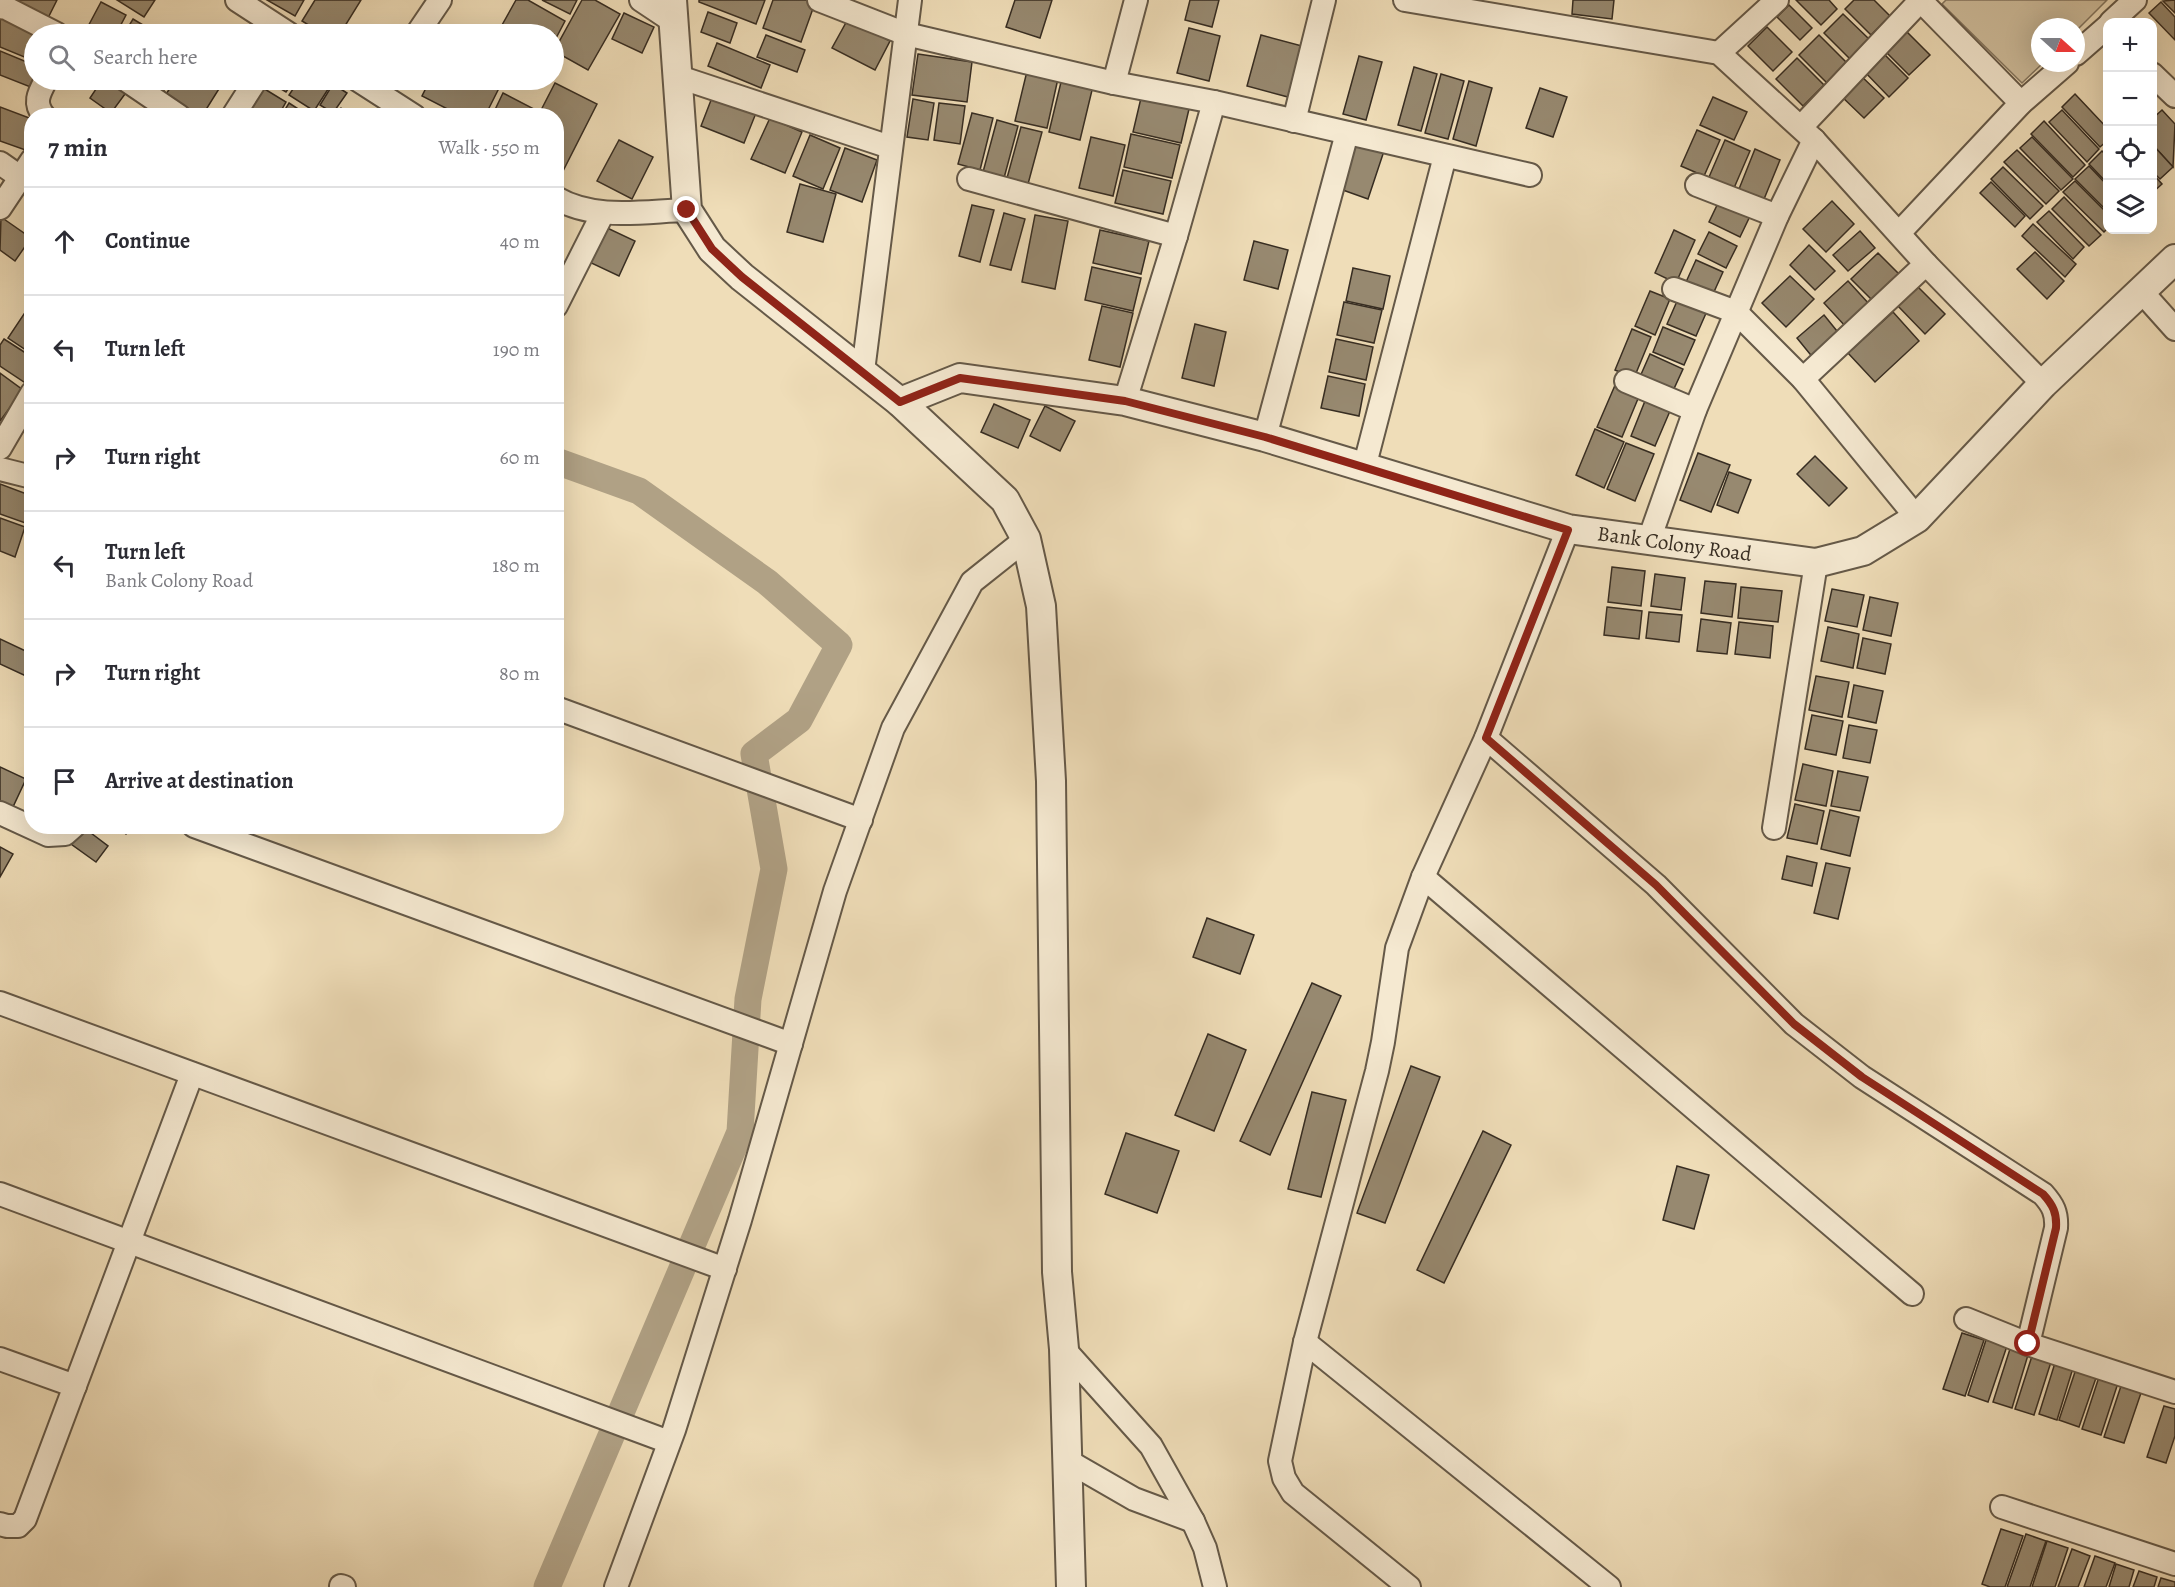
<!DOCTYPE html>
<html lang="en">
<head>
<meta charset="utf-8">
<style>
  body { margin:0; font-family:Alegreya,serif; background:#f2f2f3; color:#2b2b33 }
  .controls { position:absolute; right:18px; top:18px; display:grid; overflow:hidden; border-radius:12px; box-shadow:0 6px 24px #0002 }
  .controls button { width:54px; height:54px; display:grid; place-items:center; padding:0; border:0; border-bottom:2px solid #e1e1e2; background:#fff; color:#2b2b33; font:30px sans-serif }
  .compass { position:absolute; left:2031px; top:18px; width:54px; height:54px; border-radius:50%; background:#fff; box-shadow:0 6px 24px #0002; rotate:111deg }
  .stop { position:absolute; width:18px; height:18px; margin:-14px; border:4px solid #8f2418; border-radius:50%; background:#fff }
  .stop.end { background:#8f2418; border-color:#fff; box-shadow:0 2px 6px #0008 }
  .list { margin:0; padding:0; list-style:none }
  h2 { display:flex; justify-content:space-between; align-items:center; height:78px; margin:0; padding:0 24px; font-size:26px }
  h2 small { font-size:20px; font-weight:400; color:#7c7c81 }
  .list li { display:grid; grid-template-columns:39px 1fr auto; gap:18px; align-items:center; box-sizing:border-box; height:108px; padding:0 24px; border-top:2px solid #e1e1e2 }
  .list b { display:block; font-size:22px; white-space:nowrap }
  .list p { margin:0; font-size:20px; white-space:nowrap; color:#7c7c81 }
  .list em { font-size:20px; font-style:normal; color:#7c7c81 }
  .icon { flex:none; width:33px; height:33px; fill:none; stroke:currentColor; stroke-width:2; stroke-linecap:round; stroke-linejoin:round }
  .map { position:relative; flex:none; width:2175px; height:1587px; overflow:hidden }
  .search { position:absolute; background:#fff; box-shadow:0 6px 24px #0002; left:24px; top:24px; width:540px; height:66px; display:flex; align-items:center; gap:15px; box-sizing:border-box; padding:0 21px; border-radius:33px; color:#7c7c81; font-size:22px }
  .panel { position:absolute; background:#fff; box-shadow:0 6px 24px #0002; left:24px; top:108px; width:540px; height:726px; border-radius:24px }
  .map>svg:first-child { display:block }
  .green { fill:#d0bf9e; stroke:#847660; stroke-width:1.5 }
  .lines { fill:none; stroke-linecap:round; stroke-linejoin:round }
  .canal { stroke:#b0a185; stroke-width:27 }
  .building { fill:#978970; stroke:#372d22; stroke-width:1.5 }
  .minor-casing { stroke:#655948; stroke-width:26 }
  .tertiary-casing { stroke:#655948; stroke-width:32 }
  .minor { stroke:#f5e9d1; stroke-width:22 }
  .tertiary { stroke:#f5e9d1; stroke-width:28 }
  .route { stroke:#8f2418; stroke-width:8 }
  .labels { text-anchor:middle; stroke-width:6; stroke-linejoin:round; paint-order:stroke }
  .street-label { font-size:21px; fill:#372d22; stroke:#f5e9d1 }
</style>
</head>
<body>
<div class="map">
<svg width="2175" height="1587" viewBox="0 0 2175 1587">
  <rect width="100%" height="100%" fill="#efddb8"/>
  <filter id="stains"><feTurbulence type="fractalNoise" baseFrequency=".00333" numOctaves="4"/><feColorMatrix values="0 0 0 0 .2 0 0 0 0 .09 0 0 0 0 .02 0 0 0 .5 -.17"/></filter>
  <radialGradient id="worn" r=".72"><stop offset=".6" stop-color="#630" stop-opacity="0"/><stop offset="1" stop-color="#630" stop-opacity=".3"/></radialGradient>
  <polygon class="green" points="1946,0 2107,0 2076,31 2076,27 2040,27 2040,63 2043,63 2022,83 1942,4"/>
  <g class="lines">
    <polyline class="canal" points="547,1587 740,1132 748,999 774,869 754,754 799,720 839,645 767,582 639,491 556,461"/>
  </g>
  <g class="building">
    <polygon points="3,0 57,0 46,22"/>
    <polygon points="117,0 155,0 144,17"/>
    <polygon points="267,0 304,0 295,16"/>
    <polygon points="315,0 361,0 340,34 323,34 302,21"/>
    <polygon points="516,0 528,0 565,21 554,42 554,34 497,34"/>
    <polygon points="542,0 577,0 570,14"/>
    <polygon points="582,0 595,0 620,14 588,70 554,51"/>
    <polygon points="699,0 765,0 756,24 699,2"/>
    <polygon points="773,0 808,0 815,3 801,42 763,28"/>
    <polygon points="1015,0 1052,0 1040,38 1006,27"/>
    <polygon points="1190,0 1219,0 1212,27 1185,20"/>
    <polygon points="1573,0 1614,0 1612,19 1572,14"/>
    <polygon points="1796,0 1829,0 1837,9 1821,25"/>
    <polygon points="1854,0 1874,0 1890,16 1871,35 1845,9"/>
    <polygon points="2175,0 2175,13 2163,1"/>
    <polygon points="101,2 126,15 116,34 84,34"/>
    <polygon points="2161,2 2175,17 2175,40 2149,13"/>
    <polygon points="1789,5 1812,28 1800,40 1777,17"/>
    <polygon points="708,12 737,23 730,43 701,32"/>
    <polygon points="624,13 654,27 642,53 612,39"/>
    <polygon points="1843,14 1869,39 1850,59 1824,33"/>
    <polygon points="0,16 34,34 34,61 0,47"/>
    <polygon points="133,19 158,34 124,34"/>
    <polygon points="848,19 890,41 875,70 832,48"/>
    <polygon points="256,27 267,34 251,34"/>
    <polygon points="1767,27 1792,52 1773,71 1748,46"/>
    <polygon points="1902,27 1930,55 1909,75 1882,48"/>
    <polygon points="1189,28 1220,36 1209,81 1177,73"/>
    <polygon points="766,35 805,50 797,72 757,57"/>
    <polygon points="1261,35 1302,46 1288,97 1247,86"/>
    <polygon points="1819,35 1847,63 1827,83 1799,55"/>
    <polygon points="717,43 770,65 761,88 708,66"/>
    <polygon points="1880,50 1908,78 1889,97 1862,69"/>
    <polygon points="0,51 34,65 33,88 0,75"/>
    <polygon points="918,54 972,62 967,102 912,95"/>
    <polygon points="1359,56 1382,62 1366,120 1343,114"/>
    <polygon points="1797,58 1824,85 1803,106 1776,79"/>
    <polygon points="1028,67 1059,74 1047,128 1015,121"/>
    <polygon points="1414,67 1437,74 1421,131 1398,125"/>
    <polygon points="1441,74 1464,81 1448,139 1425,133"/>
    <polygon points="1859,74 1884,98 1864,118 1839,94"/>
    <polygon points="1062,78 1093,86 1080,140 1049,132"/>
    <polygon points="83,80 97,80 94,85"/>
    <polygon points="102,80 113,80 128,90 111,113 90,98"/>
    <polygon points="140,80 171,80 162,93"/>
    <polygon points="175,80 215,80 222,84 202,116 190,116 163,99"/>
    <polygon points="266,80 294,80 286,92"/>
    <polygon points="299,80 334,80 314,111 289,95"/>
    <polygon points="430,80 487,80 500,86 485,116 461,116 422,96"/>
    <polygon points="1469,81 1492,88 1476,146 1453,139"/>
    <polygon points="555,83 597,104 562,173 556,170 556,116 538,116"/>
    <polygon points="333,84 347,93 333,113 320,105"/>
    <polygon points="263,88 286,102 278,116 247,116"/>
    <polygon points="1540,88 1567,97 1553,137 1526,128"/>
    <polygon points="503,93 534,109 531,116 492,116"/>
    <polygon points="2075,94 2108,129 2108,140 2100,147 2062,107"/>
    <polygon points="713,95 756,113 744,143 701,126"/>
    <polygon points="1713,97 1747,112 1734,140 1700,125"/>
    <polygon points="1141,98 1189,109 1181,143 1133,132"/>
    <polygon points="913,99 934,103 928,140 907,137"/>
    <polygon points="289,103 309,116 281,116"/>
    <polygon points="939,103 965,106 960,144 934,140"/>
    <polygon points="0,107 32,119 31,152 0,141"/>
    <polygon points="341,108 353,116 337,116"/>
    <polygon points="2062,110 2099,149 2087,162 2049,122"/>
    <polygon points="2162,110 2175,124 2173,167 2152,144 2152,119"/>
    <polygon points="972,113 993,118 980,170 958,164"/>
    <polygon points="770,118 802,132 785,173 751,159"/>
    <polygon points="997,120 1018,126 1004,178 983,172"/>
    <polygon points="2044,121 2085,165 2073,177 2031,134"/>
    <polygon points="1021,127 1042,132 1028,184 1007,178"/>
    <polygon points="1697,130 1720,140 1704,176 1681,166"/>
    <polygon points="1131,134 1180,145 1172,178 1124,167"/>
    <polygon points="810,135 840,148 823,189 793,176"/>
    <polygon points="1091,137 1125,145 1113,196 1079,188"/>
    <polygon points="2032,137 2073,179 2061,190 2020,148"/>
    <polygon points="619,140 653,157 632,199 597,181"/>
    <polygon points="1725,140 1750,151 1734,188 1709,177"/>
    <polygon points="1356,141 1384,151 1368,199 1340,189"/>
    <polygon points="2152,144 2173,167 2160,179 2152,171"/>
    <polygon points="845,148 877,160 862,202 830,190"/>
    <polygon points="1755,149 1780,160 1762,204 1737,194"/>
    <polygon points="2017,150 2059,191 2046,204 2004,162"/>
    <polygon points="2102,151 2108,157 2108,184 2089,164"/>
    <polygon points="2089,166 2108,186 2108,212 2075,179"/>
    <polygon points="2003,167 2043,206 2030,219 1991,179"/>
    <polygon points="1123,170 1171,181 1163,214 1115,203"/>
    <polygon points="2152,173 2162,184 2152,193"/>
    <polygon points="32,178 32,199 22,193"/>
    <polygon points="2075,181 2108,214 2108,228 2104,232 2063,192"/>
    <polygon points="1991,182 2025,216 2015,227 1980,193"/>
    <polygon points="800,184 836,194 823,242 787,232"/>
    <polygon points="2064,197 2101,235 2089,246 2052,209"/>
    <polygon points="556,199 569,206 556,229"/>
    <polygon points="1720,199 1751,214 1740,237 1709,222"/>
    <polygon points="1832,201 1854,224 1826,252 1803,229"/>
    <polygon points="972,205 994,210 980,262 959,256"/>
    <polygon points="2049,211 2084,247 2073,259 2037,222"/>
    <polygon points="1004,213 1025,219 1011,270 990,265"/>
    <polygon points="1035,215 1068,221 1055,289 1022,282"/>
    <polygon points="1,217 31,238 15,261 0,250"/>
    <polygon points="2033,224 2076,264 2065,277 2022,236"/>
    <polygon points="603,226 635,241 619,276 587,261"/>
    <polygon points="1100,230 1149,241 1141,274 1093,263"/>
    <polygon points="1674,230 1695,240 1676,283 1655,273"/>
    <polygon points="1860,231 1875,248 1848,271 1833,255"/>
    <polygon points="1709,232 1737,246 1726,268 1698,254"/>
    <polygon points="1254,241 1288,250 1278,289 1244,280"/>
    <polygon points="1809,245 1835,271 1815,290 1790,265"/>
    <polygon points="2035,252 2064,281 2047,299 2017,269"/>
    <polygon points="1878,253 1900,275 1873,301 1851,279"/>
    <polygon points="1696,260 1723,272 1713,294 1686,282"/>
    <polygon points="1092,267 1141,278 1133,311 1085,300"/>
    <polygon points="1353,268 1390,276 1383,309 1346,301"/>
    <polygon points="1790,276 1814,299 1786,327 1762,303"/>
    <polygon points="1848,281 1870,305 1846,327 1824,303"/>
    <polygon points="1917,286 1945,314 1925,334 1897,305"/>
    <polygon points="1650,291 1670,299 1655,335 1635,326"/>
    <polygon points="1678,299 1707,311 1696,336 1667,324"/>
    <polygon points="1344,302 1382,310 1374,343 1337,335"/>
    <polygon points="1102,306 1133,313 1120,367 1089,360"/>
    <polygon points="26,311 32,315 32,354 8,338"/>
    <polygon points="1893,312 1919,341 1875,382 1848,353"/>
    <polygon points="1824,315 1841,336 1814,359 1797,338"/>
    <polygon points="1195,324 1226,332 1214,386 1182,378"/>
    <polygon points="1663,327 1695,340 1684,365 1653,352"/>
    <polygon points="1632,329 1651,337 1634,378 1615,370"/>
    <polygon points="4,339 32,357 32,378 27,384 0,366 0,345"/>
    <polygon points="1336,339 1373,347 1366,380 1329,372"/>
    <polygon points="1650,354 1683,369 1672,393 1639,379"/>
    <polygon points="0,373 23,390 0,421"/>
    <polygon points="1328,376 1365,384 1359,416 1321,408"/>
    <polygon points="1616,383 1640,394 1622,437 1597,427"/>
    <polygon points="1645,401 1670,411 1655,446 1631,436"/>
    <polygon points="994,404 1030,420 1018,448 981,432"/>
    <polygon points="1045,406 1075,421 1060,451 1030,436"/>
    <polygon points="1595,429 1624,442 1604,488 1576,475"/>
    <polygon points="1626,443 1654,454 1635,501 1607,489"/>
    <polygon points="1698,453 1730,465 1711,512 1680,500"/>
    <polygon points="1815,456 1847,488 1829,506 1797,474"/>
    <polygon points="1729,472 1751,480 1738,513 1717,505"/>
    <polygon points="0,484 32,496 31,525 0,514"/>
    <polygon points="0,518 25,527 15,557 0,551"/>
    <polygon points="1612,567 1645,571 1641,606 1608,602"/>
    <polygon points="1655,574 1685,578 1681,610 1651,606"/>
    <polygon points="1705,581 1736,584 1732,617 1701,613"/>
    <polygon points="1741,587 1782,591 1778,622 1738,618"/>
    <polygon points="1832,589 1864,595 1857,627 1825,621"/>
    <polygon points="1870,597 1898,603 1891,636 1863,630"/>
    <polygon points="1607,607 1642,611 1639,639 1604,635"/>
    <polygon points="1649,612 1682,615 1679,642 1646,638"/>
    <polygon points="1701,619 1731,623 1727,654 1697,651"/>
    <polygon points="1739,622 1773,626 1770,658 1735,654"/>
    <polygon points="1828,627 1859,634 1853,668 1821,661"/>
    <polygon points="1863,638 1891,644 1885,674 1857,668"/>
    <polygon points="0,639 32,654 32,665 26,676 0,664"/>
    <polygon points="1816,676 1849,682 1842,717 1809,710"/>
    <polygon points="1854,685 1883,691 1876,723 1848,717"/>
    <polygon points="1812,715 1843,721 1836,755 1805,749"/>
    <polygon points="1849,725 1877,730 1870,763 1843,758"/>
    <polygon points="1803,764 1833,771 1826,806 1795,800"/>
    <polygon points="0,767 26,779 12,809 0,804"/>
    <polygon points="1838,771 1868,777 1860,811 1831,806"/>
    <polygon points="1795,804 1824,811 1817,844 1787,838"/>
    <polygon points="1830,810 1859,817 1850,856 1821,849"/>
    <polygon points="116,826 133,826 126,834"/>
    <polygon points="83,827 108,846 96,862 71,844"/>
    <polygon points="0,847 13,854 0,877"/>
    <polygon points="1787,856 1817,863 1812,886 1782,879"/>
    <polygon points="1826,863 1850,868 1838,919 1814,913"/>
    <polygon points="1207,918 1254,935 1240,974 1193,957"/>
    <polygon points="1312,983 1341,996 1270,1155 1240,1141"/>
    <polygon points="1208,1034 1246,1050 1214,1131 1175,1115"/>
    <polygon points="1411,1066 1440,1077 1385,1223 1357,1213"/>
    <polygon points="1312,1092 1346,1100 1321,1197 1288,1189"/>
    <polygon points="1483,1131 1511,1145 1444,1283 1417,1270"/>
    <polygon points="1126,1133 1179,1151 1157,1213 1105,1194"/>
    <polygon points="1677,1166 1709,1175 1694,1229 1663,1220"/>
    <polygon points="1962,1333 1984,1340 1965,1396 1943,1389"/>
    <polygon points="1986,1340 2007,1346 1988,1402 1968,1395"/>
    <polygon points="2010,1349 2028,1355 2012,1408 1993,1402"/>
    <polygon points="2032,1356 2051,1362 2034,1415 2015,1409"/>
    <polygon points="2055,1363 2073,1368 2057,1420 2039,1414"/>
    <polygon points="2076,1369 2097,1375 2079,1427 2059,1420"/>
    <polygon points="2099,1377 2118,1383 2101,1435 2082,1429"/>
    <polygon points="2122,1383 2142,1390 2124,1443 2104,1437"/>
    <polygon points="2164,1406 2175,1409 2175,1436 2166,1463 2147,1457"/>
    <polygon points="2001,1529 2023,1536 2005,1587 1990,1587 1982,1584"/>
    <polygon points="2026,1534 2046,1541 2030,1587 2007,1587"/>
    <polygon points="2047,1541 2068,1548 2055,1587 2032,1587"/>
    <polygon points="2072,1549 2090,1556 2078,1587 2058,1587"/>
    <polygon points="2095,1556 2115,1563 2106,1587 2084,1587"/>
    <polygon points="2116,1564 2134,1570 2129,1587 2109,1587"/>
    <polygon points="2139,1571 2157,1577 2154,1587 2133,1587"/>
    <polygon points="2161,1578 2175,1582 2175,1587 2158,1587"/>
  </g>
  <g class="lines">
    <defs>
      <g id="minor">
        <polyline points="237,0 289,34"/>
        <polyline points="641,0 674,22"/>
        <polyline points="819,0 906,34 1114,83 1214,102 1530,175"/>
        <polyline points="1405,0 1719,53 1814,140 1926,264 2043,384"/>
        <polyline points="1920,0 2021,103"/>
        <polyline points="0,7 6,8 57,34"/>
        <polyline points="2111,22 2135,0"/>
        <polyline points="417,34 440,0"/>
        <polyline points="1719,53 1777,0"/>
        <polyline points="2076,54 2108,26"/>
        <polyline points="2152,74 2175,96"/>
        <polyline points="679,77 890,147"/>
        <polyline points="126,80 179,116"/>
        <polyline points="358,80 414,116"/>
        <polyline points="1114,83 1136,0"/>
        <path d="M44 116C33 103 39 93 46 80"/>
        <polyline points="233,116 256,80"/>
        <polyline points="1294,121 1324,0"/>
        <polyline points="1801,127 1921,0"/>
        <polyline points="0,163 20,177"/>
        <polyline points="969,179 1176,236"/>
        <polyline points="1697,185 1777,216"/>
        <path d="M556 198C595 221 645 211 687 210"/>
        <polyline points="0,208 32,160"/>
        <polyline points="1899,233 2021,103 2067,63"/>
        <polyline points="1674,289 1736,312 1803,379 1917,518"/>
        <polyline points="2141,291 2175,329"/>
        <polyline points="556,306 603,213"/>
        <polyline points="863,371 910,0"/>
        <polyline points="1803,379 1926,264"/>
        <polyline points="1626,381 1695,410"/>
        <polyline points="1125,401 1176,236 1214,102"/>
        <polyline points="1265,437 1347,133"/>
        <polyline points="0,448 32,393"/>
        <polyline points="1364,468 1445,156"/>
        <polyline points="0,469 32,477"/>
        <polyline points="1649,540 1695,410 1777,216 1814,140"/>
        <polyline points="556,708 861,820"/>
        <path d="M1486 738 1656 885 1794 1024 1862 1077 2043 1194C2053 1205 2057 1213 2056 1228L2028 1344 2175 1392"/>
        <polyline points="0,813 48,835 65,834 74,826"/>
        <polyline points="194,826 791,1044"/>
        <polyline points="1774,828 1816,563"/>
        <polyline points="1423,877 1912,1294"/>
        <polyline points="0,1003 725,1269"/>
        <polyline points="0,1194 669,1442"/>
        <polyline points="1966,1319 2028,1344"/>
        <polyline points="1305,1342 1609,1587"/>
        <polyline points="1064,1349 1151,1446 1193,1521 1205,1548 1215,1587"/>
        <polyline points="0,1359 75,1386"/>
        <polyline points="1068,1461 1134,1499 1193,1521"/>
        <polyline points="2002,1507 2175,1564"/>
        <polyline points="0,1524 7,1526 18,1526 25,1519 192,1074"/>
        <polyline points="341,1586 344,1587"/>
        <polyline points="616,1587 674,1430 740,1220 835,891 893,728 972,582 1026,539"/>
        <polyline points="1409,1587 1293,1493 1284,1478 1280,1461 1305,1342 1377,1071 1383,1042 1397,948 1423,877 1486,738 1568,529"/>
      </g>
      <g id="tertiary">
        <polyline points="672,0 687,210 712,249 742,277 900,402 1005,500 1026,539 1041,606 1051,781 1057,1272 1064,1349 1071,1587"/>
        <path id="s1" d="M900 402 960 378 1125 401 1265 437 1568 529 1816 563 1863 551 1917 518 2043 384 2175 259"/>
      </g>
    </defs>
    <use href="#minor" class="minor-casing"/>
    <use href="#tertiary" class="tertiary-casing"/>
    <use href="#minor" class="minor"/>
    <use href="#tertiary" class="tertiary"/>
  </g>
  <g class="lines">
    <path class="route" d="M687 210 712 249 742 277 900 402 960 378 1125 401 1265 437 1568 530 1486 738 1656 885 1794 1024 1862 1077 2043 1194C2053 1205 2057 1213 2056 1228L2028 1344"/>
  </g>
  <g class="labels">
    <g class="street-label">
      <text dy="7" stroke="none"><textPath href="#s1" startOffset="800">Bank Colony Road</textPath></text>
    </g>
  </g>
  <rect width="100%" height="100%" filter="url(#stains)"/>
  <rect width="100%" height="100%" fill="url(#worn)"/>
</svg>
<div class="controls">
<button>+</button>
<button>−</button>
<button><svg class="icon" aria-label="locate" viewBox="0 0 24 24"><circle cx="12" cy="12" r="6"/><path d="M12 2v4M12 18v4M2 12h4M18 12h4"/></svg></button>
<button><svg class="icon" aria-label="layers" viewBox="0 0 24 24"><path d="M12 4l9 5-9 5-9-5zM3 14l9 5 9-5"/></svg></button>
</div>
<svg class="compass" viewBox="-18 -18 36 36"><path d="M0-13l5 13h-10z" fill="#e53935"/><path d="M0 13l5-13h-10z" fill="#7c7c81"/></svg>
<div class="stop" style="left:2028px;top:1344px"></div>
<div class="stop end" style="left:687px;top:210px"></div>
<div class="search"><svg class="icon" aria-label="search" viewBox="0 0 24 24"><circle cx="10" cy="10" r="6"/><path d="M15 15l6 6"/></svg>Search here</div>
<section class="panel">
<h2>7 min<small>Walk · 550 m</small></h2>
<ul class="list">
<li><svg class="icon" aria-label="ahead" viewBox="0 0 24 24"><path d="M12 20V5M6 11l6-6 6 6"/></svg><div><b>Continue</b></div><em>40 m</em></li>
<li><svg class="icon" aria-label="left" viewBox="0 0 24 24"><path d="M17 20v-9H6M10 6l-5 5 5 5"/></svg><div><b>Turn left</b></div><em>190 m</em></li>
<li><svg class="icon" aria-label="right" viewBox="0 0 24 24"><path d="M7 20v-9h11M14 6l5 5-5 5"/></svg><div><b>Turn right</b></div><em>60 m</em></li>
<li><svg class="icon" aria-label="left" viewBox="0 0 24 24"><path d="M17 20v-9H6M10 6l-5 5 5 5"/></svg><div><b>Turn left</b><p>Bank Colony Road</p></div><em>180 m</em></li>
<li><svg class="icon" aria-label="right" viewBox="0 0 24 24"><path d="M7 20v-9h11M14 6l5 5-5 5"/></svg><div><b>Turn right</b></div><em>80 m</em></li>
<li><svg class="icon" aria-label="arrive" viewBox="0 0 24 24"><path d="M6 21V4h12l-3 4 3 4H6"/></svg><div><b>Arrive at destination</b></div></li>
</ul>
</section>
</div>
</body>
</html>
